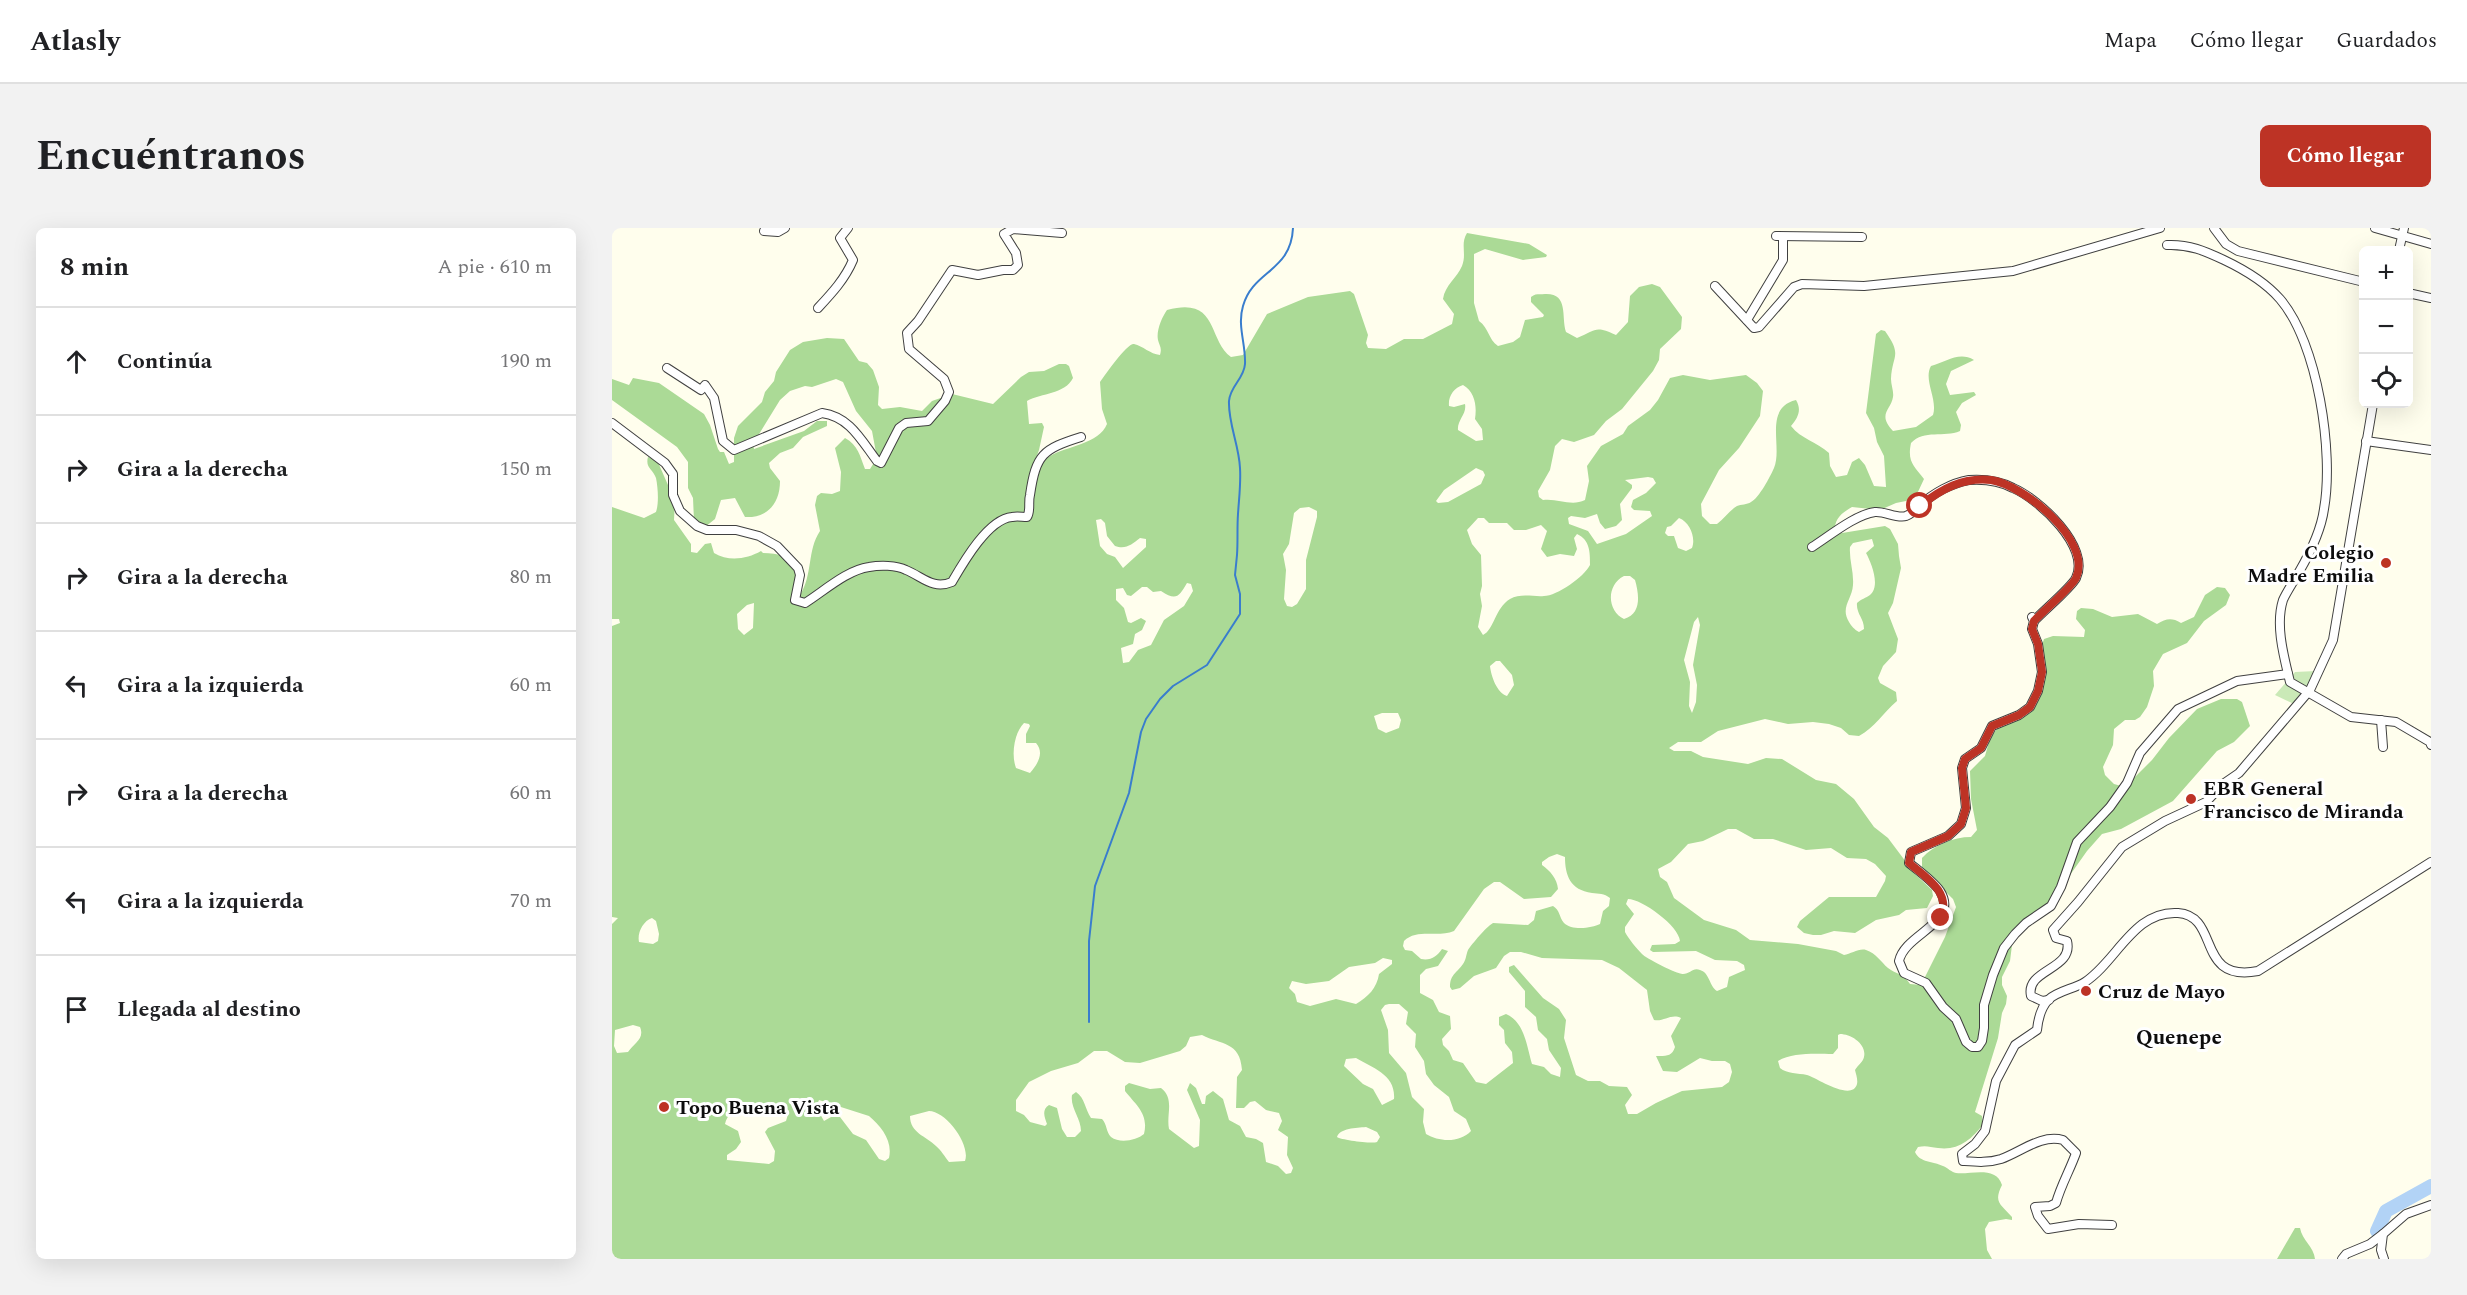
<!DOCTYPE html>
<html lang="es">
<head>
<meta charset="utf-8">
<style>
  body { margin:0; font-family:Spectral,serif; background:#f2f2f2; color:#202124 }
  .controls { position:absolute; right:18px; top:18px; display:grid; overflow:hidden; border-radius:9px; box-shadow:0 6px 24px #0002 }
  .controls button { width:54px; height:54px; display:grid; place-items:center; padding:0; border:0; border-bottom:2px solid #e0e0e0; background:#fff; color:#202124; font:30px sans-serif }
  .stop { position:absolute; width:18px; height:18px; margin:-14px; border:4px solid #bd3325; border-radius:50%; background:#fff }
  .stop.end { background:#bd3325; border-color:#fff; box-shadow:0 2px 6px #0008 }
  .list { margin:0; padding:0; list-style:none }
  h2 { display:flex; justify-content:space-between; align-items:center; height:78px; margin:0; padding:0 24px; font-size:26px }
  h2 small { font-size:20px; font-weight:400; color:#757577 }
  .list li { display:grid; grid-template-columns:39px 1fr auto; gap:18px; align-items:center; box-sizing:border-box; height:108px; padding:0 24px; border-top:2px solid #e0e0e0 }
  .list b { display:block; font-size:22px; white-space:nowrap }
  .list em { font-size:20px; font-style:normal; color:#757577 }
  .icon { flex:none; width:33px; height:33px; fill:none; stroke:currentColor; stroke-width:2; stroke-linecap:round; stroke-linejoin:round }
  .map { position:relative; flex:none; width:1819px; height:1031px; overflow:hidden; border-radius:9px }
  header { display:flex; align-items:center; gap:36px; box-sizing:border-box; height:84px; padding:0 30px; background:#fff; border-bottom:2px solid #e0e0e0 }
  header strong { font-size:28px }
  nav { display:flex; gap:33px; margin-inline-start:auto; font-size:21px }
  .intro { display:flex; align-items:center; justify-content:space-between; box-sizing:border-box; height:144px; padding:0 36px }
  h1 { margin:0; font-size:42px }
  .button { padding:15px 27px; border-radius:9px; background:#bd3325; color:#fff; font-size:21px; font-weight:700 }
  main { display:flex; gap:36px; padding:0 36px }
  aside { flex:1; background:#fff; border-radius:9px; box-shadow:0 6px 24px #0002 }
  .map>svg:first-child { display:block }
  .green { fill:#cae9b7 }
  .forest { fill:#abda96; fill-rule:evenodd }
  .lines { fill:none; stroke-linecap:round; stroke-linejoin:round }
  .stream { stroke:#397dcd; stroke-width:2 }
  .river { stroke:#b2d3f6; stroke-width:14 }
  .minor-casing { stroke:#404040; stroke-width:10 }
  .minor { stroke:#fff; stroke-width:8 }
  .route { stroke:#bd3325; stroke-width:8 }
  .poi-dot { fill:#bd3325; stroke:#fff; stroke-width:2 }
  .labels { text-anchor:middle; stroke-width:6; stroke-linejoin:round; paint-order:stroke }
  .poi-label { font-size:20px; font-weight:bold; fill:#0d0d0d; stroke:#fff; text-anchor:start }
  .neighbourhood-label { font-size:21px; font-weight:bold; fill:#0d0d0d; stroke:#fff }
</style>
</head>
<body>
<header>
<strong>Atlasly</strong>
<nav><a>Mapa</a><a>Cómo llegar</a><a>Guardados</a></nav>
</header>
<div class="intro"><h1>Encuéntranos</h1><a class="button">Cómo llegar</a></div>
<main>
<aside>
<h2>8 min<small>A pie · 610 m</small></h2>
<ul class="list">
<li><svg class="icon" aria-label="ahead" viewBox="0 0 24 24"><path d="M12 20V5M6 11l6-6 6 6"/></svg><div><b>Continúa</b></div><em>190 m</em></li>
<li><svg class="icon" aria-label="right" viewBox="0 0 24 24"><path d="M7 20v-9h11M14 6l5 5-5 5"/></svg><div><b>Gira a la derecha</b></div><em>150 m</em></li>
<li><svg class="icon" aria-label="right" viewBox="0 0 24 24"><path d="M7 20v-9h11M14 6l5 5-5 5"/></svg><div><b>Gira a la derecha</b></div><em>80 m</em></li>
<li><svg class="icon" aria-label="left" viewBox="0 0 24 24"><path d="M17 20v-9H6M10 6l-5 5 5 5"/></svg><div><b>Gira a la izquierda</b></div><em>60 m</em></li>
<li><svg class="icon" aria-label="right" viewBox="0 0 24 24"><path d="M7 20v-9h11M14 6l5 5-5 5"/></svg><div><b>Gira a la derecha</b></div><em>60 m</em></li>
<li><svg class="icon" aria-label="left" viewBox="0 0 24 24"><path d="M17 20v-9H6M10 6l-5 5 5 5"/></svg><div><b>Gira a la izquierda</b></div><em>70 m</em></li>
<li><svg class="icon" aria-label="arrive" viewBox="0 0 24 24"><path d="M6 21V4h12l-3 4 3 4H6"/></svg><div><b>Llegada al destino</b></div></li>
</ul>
</aside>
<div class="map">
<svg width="1819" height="1031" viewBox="0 0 1819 1031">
  <rect width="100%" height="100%" fill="#fffeed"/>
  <polygon class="green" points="1704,443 1696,459 1682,476 1663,467 1683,444"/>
  <g class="forest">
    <path d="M855 5 917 16 935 27 934 29 911 32 873 21 862 26V75L867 93C877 100 876 111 886 118L901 114 908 109 913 92 931 89 932 87 919 74V69C924 65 927 67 933 66 957 65 949 88 954 104L965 110C984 102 983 97 1004 107L1016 94 1018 68 1027 59 1040 56 1048 59 1070 89 1069 101 1048 121 1047 132 1041 143 1010 181 994 193 982 207 962 214 950 211 943 218 938 242 926 263 927 269 931 272C946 270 959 279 973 272L977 253 975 238 989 218 1011 206 1016 198 1038 182 1046 172 1058 150 1071 147 1098 152 1134 147 1145 155 1151 163 1148 188 1127 220 1107 242 1089 276 1090 288 1098 296H1105C1112 291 1118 282 1125 278 1129 276 1135 277 1139 274 1147 270 1158 249 1162 240 1171 219 1151 180 1184 172 1190 182 1186 190 1179 198 1189 211 1205 214 1217 225L1218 238 1224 249 1235 247 1240 234 1247 230 1253 237 1262 258 1274 259 1272 228 1265 214 1262 200 1254 185 1264 106 1269 102 1273 103C1291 128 1280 127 1279 151 1279 157 1282 164 1281 169 1279 182 1265 186 1281 203L1304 199 1321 187C1326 171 1311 152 1319 138 1334 134 1347 123 1362 132L1339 143 1334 156 1338 167 1362 164 1364 167 1350 175 1344 184 1349 197 1348 203C1332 210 1312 201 1299 215 1295 234 1302 238 1312 251L1305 266 1294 273 1284 275 1268 282 1240 279C1229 285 1220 293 1224 306L1273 298 1278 301 1286 316 1287 328 1289 340 1281 375 1276 385 1286 411 1284 424 1271 438 1266 450 1268 455 1284 464 1285 473C1271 485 1263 499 1247 508L1237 507 1229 500 1217 496 1201 494 1176 496 1153 491 1106 503 1089 514H1066L1057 520 1062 523H1079L1091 529 1136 536 1154 530 1170 531 1204 552 1224 556 1242 571 1262 599 1276 610 1303 646 1320 662 1321 668 1315 680 1294 682 1287 687 1264 692 1243 705 1222 703 1209 707H1201L1192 705 1185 699 1188 693 1217 669H1264L1273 653 1274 648 1263 636 1254 631 1235 630 1219 620 1194 622 1161 611H1142L1124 601H1116L1091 613 1076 616 1059 634 1046 641 1048 649 1055 654 1062 670 1092 692 1124 702 1138 712 1186 716 1224 723 1232 727C1239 726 1247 720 1254 722 1264 725 1269 734 1276 740 1284 746 1292 746 1298 756L1309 757 1333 709 1344 679 1341 671 1310 641V630C1322 617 1341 609 1359 609L1365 602 1359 571 1358 543 1373 528 1378 510 1387 498 1419 477 1432 438 1430 417 1432 411 1441 408 1472 409 1473 402 1464 391 1465 383 1469 380 1481 381 1500 389 1526 386 1545 396C1554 391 1559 389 1569 395L1582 389 1593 367 1605 359 1613 360 1618 367 1614 377 1592 393 1575 415 1551 426 1541 443 1542 458 1535 479 1528 489 1523 492H1513L1502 501 1501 517 1491 539 1493 547 1502 556 1513 559 1540 532 1557 510 1585 481 1609 471H1625L1630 474 1638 498 1622 514 1605 523 1561 573 1509 601 1490 606 1475 623 1434 681 1401 709 1398 733 1390 749V757L1395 768 1394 776 1390 785 1386 810 1363 884 1370 888 1371 896C1360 912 1345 923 1326 920 1318 919 1314 917 1306 919L1303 924C1308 935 1321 933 1331 938 1336 940 1339 944 1344 945 1358 947 1384 937 1390 957 1381 975 1389 976 1400 989V992L1394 991 1377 994 1373 1001 1375 1022 1380 1031H0V696L6 690 0 689V398L8 395 7 391H0V279L32 290 44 284C47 275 46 260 44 250 41 241 33 240 36 229L45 232 63 273 62 292 79 316V324L85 325 93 316 99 315 102 325C117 334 135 331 149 323L151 325C183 325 184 340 188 367 201 347 195 322 208 303L203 277 205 268 209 265 220 266 228 263 229 244 223 220 233 210C246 217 248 228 253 241H258L265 230 260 203 244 183 231 154 224 151 200 159 193 158 178 163 168 172 141 216 142 221 192 203 205 193H215V198L191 209 181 220 168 225 157 235 158 240 168 253C168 275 156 290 133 289L123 270 109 272 103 291 93 299 82 293 81 270 76 260V234L65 219 0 172V151L17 157 21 150 47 155 92 186 98 197 106 221 108 224H112L117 236 122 234V210L126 198 150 174 153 164 162 153 164 144 178 122 191 114 215 110 232 111 247 133 255 135 261 142 267 159 266 177 270 181 288 179 310 183 320 173 340 166 381 176 409 149 417 144 432 143 447 136H454L457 138 461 150C453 166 430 165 415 173L417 196 430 195 432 199 427 222 417 250 419 255C424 246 429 233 438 228 455 218 487 216 495 196L490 181 488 154C493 147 515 115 522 116 531 118 538 126 548 127 550 120 548 119 546 112 544 103 550 89 555 82 607 68 595 111 619 129L631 127 655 86 696 69 738 63 742 66 756 107 754 115 756 120 774 121 792 111H811L840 96 842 86 831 71C833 57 845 50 850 38 855 26 848 16 855 5ZM851 157C863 164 865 178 863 191L870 201 871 212 864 213 846 202C845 192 855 186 853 176L842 179 837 178C836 168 842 160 851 157ZM864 240 871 243 873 247 869 256 836 274 826 275 824 273 832 262ZM1036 249 1041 250 1044 255 1034 265 1021 272 1019 279 1022 282 1038 283 1040 288 1014 306 985 316 976 303 957 296 956 290 959 288 973 290 985 286 988 295 993 301 1004 298 1010 292 1008 276 1020 260V257L1013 252ZM697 279 705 283V289L694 332V361L685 376 680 379 675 378 672 371 674 342 671 326 677 316 682 285 688 280ZM866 290H872L877 295H895L902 302H914L929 297 935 303 929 321 935 329 948 326 962 328 965 321 962 310 965 306C978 312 978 324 978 337 972 349 945 368 932 368 922 369 908 365 898 371 883 380 882 402 871 407L866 399 870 378 868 366 870 358 869 327 860 316 855 302ZM1067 290C1078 294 1084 310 1080 320L1074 323 1066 320 1062 308H1056L1053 305 1055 299 1059 298ZM489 291 493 295 495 308 503 318C514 322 520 316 528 310L534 311V319L511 340 503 329 495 326 488 318 484 292ZM1260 311 1262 318 1254 325C1259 334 1269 358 1258 367 1254 370 1249 371 1245 375 1244 386 1252 390 1252 401L1247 404C1242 401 1240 399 1237 394 1228 379 1240 372 1241 357 1242 344 1237 332 1238 319L1241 315ZM1012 348H1018L1023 352C1027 366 1030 386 1012 391 995 383 994 357 1012 348ZM575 355 579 356 581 363 572 378 552 392 539 417 526 422 517 434 511 435 509 420 521 416 523 406 530 402 534 393 529 390 519 395 516 394 512 380 504 372V361L511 360 515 367 519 368 530 359H535L541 364 549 363C564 373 567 369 575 355ZM142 375 141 400 132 407 126 401 125 386 135 377ZM1086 389 1088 397 1081 437 1085 457 1084 474 1080 485 1077 478 1078 454 1072 432 1082 394ZM884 433H888L900 447 902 457 895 468C885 465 879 448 878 438ZM770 485H786L789 492 787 500 774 505 766 501 762 488ZM412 495 417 496 418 498 414 506V515H424C433 525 425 537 418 545L404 540C399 527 402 505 412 495ZM945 626 953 629C953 647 958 662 980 665 987 666 992 665 998 670L997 678 991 683 988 696C980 700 960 703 952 695 947 689 948 682 941 678L924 683 922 692 916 697 881 695C874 699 860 716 856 722 854 727 854 732 851 736 845 745 838 746 838 759L840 762 848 760 862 748 884 740 892 728 898 724H909L930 730 990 732 1007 740 1035 762 1038 783 1042 792C1052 794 1059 785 1069 790L1059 808 1063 819C1060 829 1053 828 1044 828L1051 843 1065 844 1088 830 1100 833H1113L1118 836 1120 844 1117 854 1110 859 1070 863 1044 875 1025 886H1016L1013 877 1020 867 1015 859 997 858 988 853H976L964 847 952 810 954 792 947 781 931 770 902 737 897 739V744L913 763V779L924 789 926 802 935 811 937 822 949 840 948 849 939 846 932 839 920 836C915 820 913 794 894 786L887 789V797L892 802 893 815 900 824 901 835 874 856 864 854 851 835 841 832 837 823 831 817 830 811 839 801 838 788 827 784 821 772 808 765V747L814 741 826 738 836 723 830 721C825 728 819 733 809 731L800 723 793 722 791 718 792 713C805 700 826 710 842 703L872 661 882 654H888L912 671 939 669 946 661C945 650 938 643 930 637V634L937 629ZM1016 671C1030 671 1067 698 1068 713L1063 716 1040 717 1038 722 1041 724 1084 723 1103 732 1125 733 1132 737 1133 742 1117 749 1115 759 1105 763C1097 758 1098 745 1088 742 1081 739 1078 746 1071 746 1067 747 1033 730 1030 726 1025 721 1016 710 1013 704V699L1022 686 1014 676ZM40 690 44 693 47 706 46 713 41 716 27 714C25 705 31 693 40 690ZM771 730 780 732V736L767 746C765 760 756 769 744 776L724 771 698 778 685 774 683 766 677 760 680 753 694 756 717 753 737 739 763 735ZM777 776H787L796 784 794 796 804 806 803 819 812 833 814 846 822 857 837 869 842 883 854 891 859 903C848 915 827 914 814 906L811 894 812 881 800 869 794 845 777 825 776 802 769 782 773 777ZM21 797 28 799C33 811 22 815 16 824L5 825 2 818 3 802ZM1228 806C1239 806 1255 816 1252 829 1251 834 1246 837 1243 842 1244 846 1246 852 1245 856 1240 874 1205 850 1195 847 1186 845 1175 846 1168 840L1166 833C1181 824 1204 826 1221 826L1226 820V807ZM590 807C609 817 628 813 630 842L625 849 624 880H632L638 874 643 873 654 882 667 885 670 893 666 902 676 909 675 927 681 940 679 945 674 946 666 938 654 934 651 915 644 911 634 909 628 898 617 892 611 871 601 863 594 868 593 876H590L584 860 578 855 575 862 588 892 587 918 582 920 557 901C554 886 563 871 549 860L538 861 517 855 513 858V863C524 877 537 886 532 906 525 912 508 916 499 909 494 904 495 896 490 891L479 890C473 881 473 870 464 864L460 867C458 880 469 890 469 903L463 909H455L450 901 445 880 437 877C429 882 433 890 435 896L433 898 418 894 412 887 404 883V872L417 854 439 843 466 835 482 823H495L513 834 528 835 568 823 574 818 578 809ZM744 830C761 840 784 847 782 871L770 877 761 861 751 856 732 838 734 831ZM207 872 257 888C269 898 281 913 277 930L273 933 267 931 254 912 241 906 228 889H219L212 893 204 879ZM158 879H173L177 883 174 893 156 900 153 904 163 923 162 933 157 936 115 932V927L124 921 129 914 126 903 113 896C118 875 143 882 158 879ZM317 883C334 883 359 917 353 933L337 934C333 929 329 922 324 918 314 908 298 905 298 888ZM754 899 765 904 768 909 765 914C760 916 729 912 725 909 728 900 744 900 754 899Z"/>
    <path d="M1683 1000H1688C1690 1012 1702 1019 1703 1031H1665Z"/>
  </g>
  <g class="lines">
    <path class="stream" d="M477 794V713L483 658 517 565 529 504 534 491 548 471 561 458 595 437 628 386V366L623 347 625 327C626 313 625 299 626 286 627 270 629 256 628 240 627 217 616 195 617 173 618 158 632 151 633 136 634 116 625 98 631 78 641 42 679 44 681 0"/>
    <polyline class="river" points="1765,1003 1774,983 1819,958"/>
    <defs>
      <g id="minor">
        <polyline points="1602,0 1614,16 1626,23 1752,54"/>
        <polyline points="1763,0 1819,16"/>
        <polyline points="152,3 166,4 173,0"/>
        <polyline points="1164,8 1250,9"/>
        <path d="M1555 17C1577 16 1593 23 1612 32 1631 41 1654 55 1668 71 1706 115 1722 225 1712 281 1709 303 1698 325 1687 344 1682 353 1675 363 1671 372 1663 397 1672 429 1678 454L1739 489 1784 494 1818 514 1819 517"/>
        <polyline points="1787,22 1792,0"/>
        <polyline points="1103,58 1142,100 1147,99 1182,59 1190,56 1252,58 1401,43 1548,0"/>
        <polyline points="1796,65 1819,70"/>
        <path d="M206 80C220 65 233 51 241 32L228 10 236 0"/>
        <polyline points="1135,92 1171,32 1171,9"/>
        <path d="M55 140 89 162 93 157 102 170 111 213 122 222 210 185C238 189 249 212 265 233L269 235 287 200 294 195 316 193 333 173 337 164 332 151 297 121 295 105 306 93 340 42 366 47 391 42H401L406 37 404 25 392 6 401 1 450 5"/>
        <path d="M0 195 53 235 61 246V267L68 283 85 298 95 302H124L147 308 165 318 186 340 188 347 183 372 193 375C212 363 235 342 257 339 268 337 284 337 294 342 311 349 321 362 340 354 351 335 376 291 400 289 405 288 410 289 415 289 419 283 416 274 418 267 424 226 431 221 469 209"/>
        <polyline points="1754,213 1819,222"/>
        <path d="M1200 319C1216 309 1244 286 1263 284 1273 283 1285 291 1294 288 1301 285 1304 282 1309 277 1321 265 1340 255 1357 252 1372 251 1388 253 1401 260 1427 271 1479 319 1464 350 1459 360 1431 383 1422 393"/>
        <path d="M1420 389 1422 393 1420 401 1426 416 1430 444 1426 463 1418 479 1407 487 1380 498 1369 520 1353 531 1350 540 1354 580 1349 596 1336 608 1299 624 1297 635C1307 643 1321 653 1328 663 1348 695 1293 705 1287 733L1292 745 1314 755 1331 779 1344 791 1354 814 1360 819H1366L1370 813 1372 800V777L1381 747 1392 720 1403 706 1414 695 1439 678 1449 659 1465 614 1498 579 1515 555 1528 525 1566 481 1625 453 1676 446"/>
        <polyline points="1769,492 1771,519"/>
        <path d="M1437 772 1430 773 1419 768C1413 741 1462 742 1455 713L1444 710 1441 702 1466 674 1510 619 1553 593 1594 574 1611 556 1627 545 1698 462 1721 412 1761 176"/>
        <path d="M1500 997 1467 996 1436 1001 1426 988 1423 979 1438 978 1444 975C1449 957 1458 942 1464 925L1451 912C1429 906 1409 924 1389 931 1376 935 1365 934 1351 933L1350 926 1363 916 1373 903 1384 853 1403 817 1425 802C1426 792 1429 780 1436 772 1445 763 1462 761 1473 754 1505 733 1522 682 1566 685 1609 688 1583 755 1646 743L1819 634"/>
        <polyline points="1730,1031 1734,1026 1758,1016 1771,1006"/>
        <polyline points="1772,1031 1769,1022 1771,1006 1794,986 1819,977"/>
      </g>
    </defs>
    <use href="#minor" class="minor-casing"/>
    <use href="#minor" class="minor"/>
  </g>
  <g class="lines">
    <path class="route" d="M1308 278C1329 261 1351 249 1379 252 1412 257 1481 313 1464 350 1459 360 1431 383 1422 393L1420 401 1426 416 1430 444 1426 463 1418 479 1407 487 1380 498 1369 520 1353 531 1350 540 1354 580 1349 596 1336 608 1299 624 1297 635C1315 650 1339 664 1329 690"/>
  </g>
  <g class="poi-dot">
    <circle cx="1774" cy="335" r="6"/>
    <circle cx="1579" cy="571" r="6"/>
    <circle cx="1474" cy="763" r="6"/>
    <circle cx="52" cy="879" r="6"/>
  </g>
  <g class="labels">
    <g class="poi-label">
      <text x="1762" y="331" text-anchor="end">Colegio<tspan x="1762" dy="23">Madre Emilia</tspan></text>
      <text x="1591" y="567">EBR General<tspan x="1591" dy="23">Francisco de Miranda</tspan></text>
      <text x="1486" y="770">Cruz de Mayo</text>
      <text x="64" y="886">Topo Buena Vista</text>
    </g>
    <g class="neighbourhood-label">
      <text x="1567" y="816">Quenepe</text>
    </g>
  </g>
</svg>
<div class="controls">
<button>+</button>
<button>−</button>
<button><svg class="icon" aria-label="locate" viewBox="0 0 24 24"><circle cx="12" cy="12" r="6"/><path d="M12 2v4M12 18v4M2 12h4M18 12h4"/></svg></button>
</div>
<div class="stop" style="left:1308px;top:278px"></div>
<div class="stop end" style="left:1329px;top:690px"></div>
</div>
</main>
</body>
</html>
